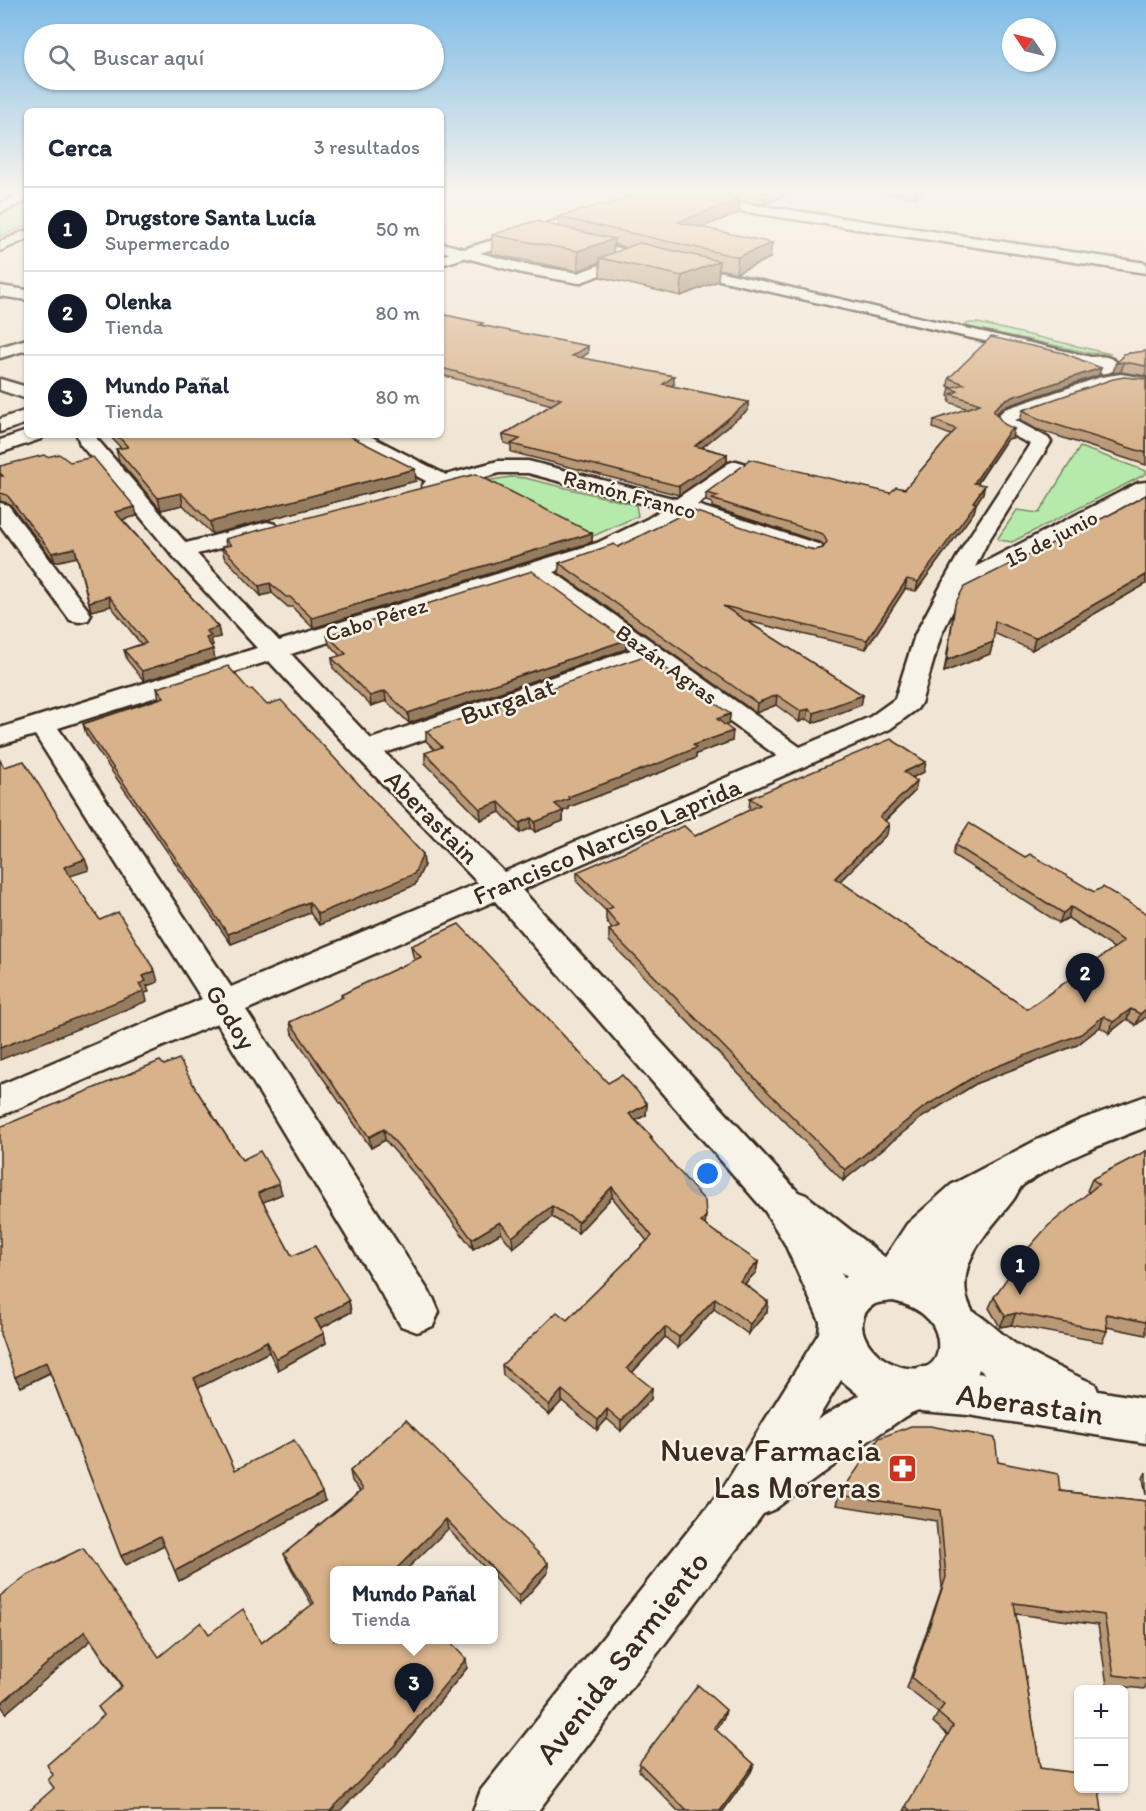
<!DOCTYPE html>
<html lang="es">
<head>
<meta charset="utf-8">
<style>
  body { margin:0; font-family:Itim,sans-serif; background:#f6f6f7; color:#1f2937 }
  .controls { position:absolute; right:18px; bottom:18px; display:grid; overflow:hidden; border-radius:9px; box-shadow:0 2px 4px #0004 }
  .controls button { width:54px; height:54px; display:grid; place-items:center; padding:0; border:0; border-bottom:2px solid #e0e1e3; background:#fff; color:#1f2937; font:30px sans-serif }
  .compass { position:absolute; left:1002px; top:18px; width:54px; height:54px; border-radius:50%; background:#fff; box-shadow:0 2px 4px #0004; rotate:305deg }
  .you { position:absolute; left:708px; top:1174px; width:21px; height:21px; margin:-15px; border:4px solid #fff; border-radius:50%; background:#1a73e8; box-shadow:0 0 0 9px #1a73e833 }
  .badge { display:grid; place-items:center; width:39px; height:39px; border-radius:50%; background:#111827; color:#fff; font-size:20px; font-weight:700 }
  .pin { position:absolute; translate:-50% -50px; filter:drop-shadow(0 2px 3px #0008) }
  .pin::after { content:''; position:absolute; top:32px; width:21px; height:18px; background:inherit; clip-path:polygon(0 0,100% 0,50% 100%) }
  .popup { position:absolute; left:330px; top:1566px; width:168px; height:78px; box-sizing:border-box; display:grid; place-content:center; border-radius:9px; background:#fff; filter:drop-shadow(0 2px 4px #0005); font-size:20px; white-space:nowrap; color:#747a83 }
  .popup b { font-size:22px; color:#1f2937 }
  .popup::after { content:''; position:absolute; left:50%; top:100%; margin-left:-12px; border:12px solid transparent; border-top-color:#fff }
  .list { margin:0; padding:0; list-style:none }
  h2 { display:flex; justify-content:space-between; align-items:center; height:78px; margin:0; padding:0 24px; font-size:26px }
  h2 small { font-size:20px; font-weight:400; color:#747a83 }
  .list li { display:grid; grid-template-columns:39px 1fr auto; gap:18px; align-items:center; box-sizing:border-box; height:84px; padding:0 24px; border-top:2px solid #e0e1e3 }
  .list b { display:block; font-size:22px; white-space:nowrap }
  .list p { margin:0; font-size:20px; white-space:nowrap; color:#747a83 }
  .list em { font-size:20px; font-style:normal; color:#747a83 }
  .icon { flex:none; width:33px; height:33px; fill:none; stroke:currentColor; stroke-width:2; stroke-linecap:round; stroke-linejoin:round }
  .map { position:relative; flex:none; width:1146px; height:1811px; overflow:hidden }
  .search { position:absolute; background:#fff; box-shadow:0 2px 4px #0004; left:24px; top:24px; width:420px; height:66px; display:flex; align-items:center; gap:15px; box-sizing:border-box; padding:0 21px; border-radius:33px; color:#747a83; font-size:22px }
  .panel { position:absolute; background:#fff; box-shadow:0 2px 4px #0004; left:24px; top:108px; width:420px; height:330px; border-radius:9px }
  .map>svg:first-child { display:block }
  .green { fill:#b5eaab; stroke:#788a64; stroke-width:1.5 }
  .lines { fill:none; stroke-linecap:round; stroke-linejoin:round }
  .minor-casing { stroke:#3b2a1e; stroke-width:5 }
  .tertiary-casing { stroke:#3b2a1e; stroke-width:5 }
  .secondary-casing { stroke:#3b2a1e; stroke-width:5 }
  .minor { fill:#f7f3e8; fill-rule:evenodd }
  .tertiary { fill:#f7f3e8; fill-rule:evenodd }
  .secondary { fill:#f7f3e8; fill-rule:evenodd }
  .wall { fill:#ba9977; stroke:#3b2a1e; stroke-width:1.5; fill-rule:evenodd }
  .shaded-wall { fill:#977d61; stroke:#3b2a1e; stroke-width:1.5 }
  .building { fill:#d8b28a; stroke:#3b2a1e; stroke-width:1.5 }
  .labels { text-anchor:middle; stroke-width:5; stroke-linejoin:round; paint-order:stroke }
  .far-street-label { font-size:22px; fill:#3b2a1e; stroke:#f7f3e8 }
  .street-label { font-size:26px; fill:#3b2a1e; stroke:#f7f3e8 }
  .near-street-label { font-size:32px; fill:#3b2a1e; stroke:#f7f3e8 }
  .near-poi-label { font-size:32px; fill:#3b2a1e; stroke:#f7f3e8; text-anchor:end }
</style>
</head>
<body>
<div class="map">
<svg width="1146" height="1811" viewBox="0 0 1146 1811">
  <rect width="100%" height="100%" fill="#f1e6d5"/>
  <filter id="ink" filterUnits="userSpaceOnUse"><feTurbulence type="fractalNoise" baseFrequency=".0167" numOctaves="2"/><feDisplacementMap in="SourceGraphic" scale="12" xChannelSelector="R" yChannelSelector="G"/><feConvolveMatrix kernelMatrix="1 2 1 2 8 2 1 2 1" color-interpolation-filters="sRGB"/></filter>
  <g filter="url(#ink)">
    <g class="green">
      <polygon points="27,203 27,225 0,237 0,214 16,205"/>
      <polygon points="969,323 978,323 1111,354 1090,353 969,327 965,325"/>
      <polygon points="1080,447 1146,471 1146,474 1012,542 999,540 998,538 1017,510 1039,513"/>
      <polygon points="511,477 525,478 636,505 638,516 589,538 478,482"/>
    </g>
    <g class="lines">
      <defs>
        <g id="minor">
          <polygon points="24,192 27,193 27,200 0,213 0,204"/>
          <polygon points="27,230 27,239 0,251 0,242"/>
          <path d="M571 237 1091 357C1101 356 1112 355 1119 365 1104 384 1082 366 1067 360L637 261 579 283 522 273 441 251V243L523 264 578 273 621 257 566 244 564 241Z"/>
          <polygon points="0,286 27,290 27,300 0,296"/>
          <polygon points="27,339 27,350 0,358 0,347"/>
          <path d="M1121 374 1146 378V388L1121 384 1110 386 1015 420 1048 438 1051 442 987 543 975 567 1138 483 1146 482V496L994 576 964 588 941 635 921 703 917 709 890 729 522 890 798 1192 806 1195 901 1270 908 1283 901 1296 886 1302 871 1296 841 1272 863 1319 857 1333 841 1339 825 1333 785 1244 765 1211 495 901 246 1010 433 1298 439 1312 433 1326 417 1332 401 1326 217 1023 0 1116V1085L202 999 35 735 0 745V728L257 648 173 556 80 444 77 435H97V439L186 543 267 522 275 524 278 529 275 534 197 554 279 641 597 543 647 519 663 509 528 473H499L433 492 426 490 422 486 426 481 346 439 343 435H368L446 475 498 461H528L676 499 729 463 736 461 743 463 746 467 743 471 697 505 821 545 824 550 821 555 813 557 805 555 683 514C643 543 600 557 554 572L800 747 870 717 895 699 915 635 942 584 965 543 1030 444 1004 431 994 419 1005 409 1101 377ZM533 578 631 650 371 739 291 654ZM269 661 356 756 478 883 231 987 58 728ZM647 662 777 756 504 872 385 753Z"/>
          <polygon points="0,379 27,387 27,399 0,390"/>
          <polygon points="27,410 27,423 0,432 0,419"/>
          <polygon points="0,503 8,505 88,610 91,615 88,620 79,622 70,620 0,525"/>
          <path d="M956 1303C979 1311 995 1329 1014 1343 1039 1359 1067 1372 1095 1384L1098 1391 1146 1399V1443L968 1415 921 1411 905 1404 898 1389 905 1374 921 1367 985 1374 940 1337 934 1323 940 1309Z"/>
        </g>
        <path id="tertiary" d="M1146 1096V1127C1105 1143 1060 1160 1023 1185 1018 1189 1017 1195 1013 1200 992 1228 960 1255 966 1294 968 1306 976 1316 980 1327 987 1347 982 1371 969 1388 956 1404 934 1405 916 1411 906 1414 895 1424 885 1430 847 1455 811 1482 775 1509L763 1514 538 1811H473L481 1790 724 1486 819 1333 821 1314 837 1283 851 1274 880 1265 907 1224 951 1185 1037 1140 1080 1120ZM893 1301C907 1304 919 1309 929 1320 940 1331 944 1361 925 1367 885 1378 839 1325 875 1304 880 1302 887 1302 893 1301ZM841 1380 859 1395 817 1420Z"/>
        <g id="secondary">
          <polygon points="622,192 667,192 1146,263 1146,273 655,198 628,196"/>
          <polygon points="601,207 608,211 606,214 441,265 441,256"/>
          <polygon points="27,431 27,435 44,435 41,439 0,453 0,440"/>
        </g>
      </defs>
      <use href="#minor" class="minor-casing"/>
      <use href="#tertiary" class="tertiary-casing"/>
      <use href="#secondary" class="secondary-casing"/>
      <use href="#minor" class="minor"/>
      <use href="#tertiary" class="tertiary"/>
      <use href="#secondary" class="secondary"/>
    </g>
    <g class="wall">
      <path d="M645 192H795L764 204 740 201 739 213 702 227 770 258 736 273 719 269 718 281 681 296 600 277V262L578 271 492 254V235L559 226 558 217 607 205ZM614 244 628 248 613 253Z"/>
      <polygon points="876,192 922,192 916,197"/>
      <polygon points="441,314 588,353 581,358 674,384 671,386 748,402 748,410 702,447 727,454 727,462 679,495 511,452 511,445 504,443 503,435 552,405 441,375"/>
      <polygon points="1146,351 1146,376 1121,372 1113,373 1116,363 1122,358 1123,354"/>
      <polygon points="1099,375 1004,407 996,414 1012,438 1007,439 978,483 983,493 976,504 974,512 916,591 905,589 866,649 747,621 863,695 861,705 813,723 807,719 799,722 776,705 756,713 559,573 559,563 618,547 806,548 815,550 823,548 824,547 822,543 712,507 712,503 706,501 706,493 890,493 905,489 951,435 933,428 934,420 968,409 949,402 950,397 948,396 950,388 952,388 948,386 949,378"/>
      <polygon points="1146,379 1146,465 1036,429 1020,420 1023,410"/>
      <polygon points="109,435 348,435 416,481 212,534 183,505 161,510 119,461 116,449 121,448"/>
      <polygon points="0,466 137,516 122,519 218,627 220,637 211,639 213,645 211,646 215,659 144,681 127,660 124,650 141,644 111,606 91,611 77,557 55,562 10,504 0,501"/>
      <polygon points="1146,495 1146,584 1032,650 994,633 993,642 990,654 944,672 955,604 1115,512"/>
      <polygon points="592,533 592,542 313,628 292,607 288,607 272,593 261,596 224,557 222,547 226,546 225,539"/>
      <polygon points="327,635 626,649 409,723 386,701 371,706 333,668 332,658 340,656 329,644"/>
      <polygon points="157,688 249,690 423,854 424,865 415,885 319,925 310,913 231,944 86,734 83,724 159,699"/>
      <polygon points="730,714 729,724 725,725 732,741 696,754 696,758 664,771 569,807 569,809 563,811 563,821 535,832 531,828 520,833 500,812 481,820 425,763 425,753 435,750 426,741 426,731"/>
      <polygon points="924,772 912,778 915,791 885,821 887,834 840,881 1027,1009 1114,948 1068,918 1059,923 953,855 955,845 1025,857 1094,892 1146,913 1146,1017 1136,1025 1127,1019 1109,1033 1100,1027 1077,1045 977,1083 921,1118 843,1181 609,941 609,930 612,929 606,920 606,911 577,882 577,872 695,836 750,810 749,808 750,798"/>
      <polygon points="411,946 608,1083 647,1104 646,1115 636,1120 652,1137 652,1140 705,1225 758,1262 756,1272 745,1284 768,1302 767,1312 748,1334 714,1309 678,1348 665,1337 632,1373 652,1388 651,1399 621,1431 607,1419 597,1430 562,1401 549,1415 503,1375 502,1365 567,1320 647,1241 612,1197 578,1233 552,1217 513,1248 501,1233 473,1249 430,1192 385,1140 371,1148 292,1033 290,1022 342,998 341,995 415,960 413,956"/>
      <polygon points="164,1065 197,1091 242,1160 282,1194 263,1202 292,1256 349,1301 351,1312 321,1328 324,1333 326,1343 278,1370 269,1352 198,1388 235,1470 325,1501 179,1581 164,1545 126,1565 121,1556 50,1373 21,1387 15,1377"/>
      <polygon points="1146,1151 1146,1335 1107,1327 1107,1331 1102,1342 1011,1325 1000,1327 989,1308 994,1297 1089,1192 1087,1191 1092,1179"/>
      <polygon points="406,1420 548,1572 519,1605 494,1578 494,1570 487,1570 448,1529 334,1570 466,1659 467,1668 396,1755 54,1788 53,1775 104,1716 121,1687 91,1640 6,1713 0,1596 159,1657 209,1634 261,1643 312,1605 288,1563 284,1554 360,1491 352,1481 350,1471"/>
      <polygon points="998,1462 1060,1491 1146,1501 1146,1686 1144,1689 1107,1685 1098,1625 1016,1614 1040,1768 1102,1811 904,1811 948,1735 933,1722 938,1713 907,1688 942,1587 936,1521 836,1505 839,1495"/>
      <polygon points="1146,1472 1146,1495 1143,1478"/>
      <polygon points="724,1718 716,1730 754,1764 751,1772 723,1811 678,1811 639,1771 639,1763"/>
    </g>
    <g class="shaded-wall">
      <polygon points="780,192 795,192 764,204 764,198"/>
      <polygon points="916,192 922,192 916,197"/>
      <polygon points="740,199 739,213 677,236 678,222"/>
      <polygon points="614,239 613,257 600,258 600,262 578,271 578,251"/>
      <polygon points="772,243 770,258 736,273 738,257"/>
      <polygon points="719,261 718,281 681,296 682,276"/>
      <polygon points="588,346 588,353 572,364 572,356"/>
      <polygon points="1124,362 1121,372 1113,373 1116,363"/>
      <polygon points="1101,368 1099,375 1004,407 992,417 994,409 1006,399"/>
      <polygon points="674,376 674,384 662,392 663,384"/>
      <polygon points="748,402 748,410 694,454 695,446"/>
      <polygon points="1014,429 1012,438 1007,439 972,491 974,483 1009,431"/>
      <polygon points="727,454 727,462 679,495 679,486"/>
      <polygon points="415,469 416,481 212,534 210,522"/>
      <polygon points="985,485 983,493 976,504 974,512 916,591 918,582"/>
      <polygon points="181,493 183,505 161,510 158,498"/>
      <polygon points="135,507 137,516 117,521 115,512"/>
      <polygon points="592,533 592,542 313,628 312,618"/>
      <polygon points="75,548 77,557 55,562 52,553"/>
      <polygon points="1146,575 1146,584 1032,650 1035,638"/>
      <polygon points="907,579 905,589 866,649 867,640"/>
      <polygon points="270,583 272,593 261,596 259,586"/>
      <polygon points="109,596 111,606 91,611 89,602"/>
      <polygon points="218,627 220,637 211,639 213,645 207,647 206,638 206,631"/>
      <polygon points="626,640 626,649 409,723 408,713"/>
      <polygon points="993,642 990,654 944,672 947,660"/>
      <polygon points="213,649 215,659 144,681 142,671"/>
      <polygon points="385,691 386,701 371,706 370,696"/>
      <polygon points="777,695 776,705 756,713 757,703"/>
      <polygon points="863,695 861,705 813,723 814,713"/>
      <polygon points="809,709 807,719 799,722 801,711"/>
      <polygon points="730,714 729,724 716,729 717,719"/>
      <polygon points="733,731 732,741 696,754 696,758 664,771 569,807 569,809 563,811 563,821 535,832 535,822 555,804 568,797 693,745"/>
      <polygon points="926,762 924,772 902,782 904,772"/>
      <polygon points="917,781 915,791 878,827 880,817"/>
      <polygon points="499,802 500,812 481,820 480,809"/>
      <polygon points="531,818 531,828 520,833 520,823"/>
      <polygon points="889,824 887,834 833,888 835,878"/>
      <polygon points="423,854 424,865 415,885 319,925 318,914"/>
      <polygon points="85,859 89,870 67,877 64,867"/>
      <polygon points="309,902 310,913 231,944 228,934"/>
      <polygon points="1071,907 1068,918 1059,923 1063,913"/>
      <polygon points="155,971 158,982 147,986 149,992 145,993 147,1001 0,1060 0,1048 139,984 143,976"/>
      <polygon points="1131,1009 1127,1019 1109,1033 1113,1022"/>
      <polygon points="1146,1009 1146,1017 1136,1025 1140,1014"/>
      <polygon points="1104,1016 1100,1027 1077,1045 977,1083 921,1118 843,1181 845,1170 924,1107 980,1073"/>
      <polygon points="647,1104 646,1115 629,1124 629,1114"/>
      <polygon points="384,1129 385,1140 371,1148 369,1137"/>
      <polygon points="279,1183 282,1194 261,1203 258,1193"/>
      <polygon points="612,1187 612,1197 578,1233 578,1222"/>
      <polygon points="552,1206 552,1217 513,1248 512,1237"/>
      <polygon points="706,1216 705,1227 701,1222"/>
      <polygon points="500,1222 501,1233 473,1249 472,1239"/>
      <polygon points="758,1262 756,1272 738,1291 740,1281"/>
      <polygon points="715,1298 714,1309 678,1348 679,1337"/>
      <polygon points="349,1301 351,1312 317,1330 315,1319"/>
      <polygon points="768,1302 767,1312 748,1334 750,1324"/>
      <polygon points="1016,1313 1011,1325 1000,1327 1005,1316"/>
      <polygon points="665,1327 665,1337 626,1379 627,1368"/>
      <polygon points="324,1333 326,1343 278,1370 276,1359"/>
      <polygon points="267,1341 269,1352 198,1388 194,1378"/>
      <polygon points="46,1362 51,1372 21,1387 15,1377"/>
      <polygon points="652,1388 651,1399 621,1431 621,1421"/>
      <polygon points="562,1390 562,1401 549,1415 549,1405"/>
      <polygon points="607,1409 607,1419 597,1430 598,1420"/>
      <polygon points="322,1492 325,1501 179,1581 175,1571"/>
      <polygon points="446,1519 448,1529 406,1570 395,1570"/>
      <polygon points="160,1536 164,1545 126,1565 121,1556"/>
      <polygon points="548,1563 548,1572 519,1605 519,1596"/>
      <polygon points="85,1631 91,1640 6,1713 0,1704"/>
      <polygon points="466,1659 467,1668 396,1755 340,1811 330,1811"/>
      <polygon points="726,1710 724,1718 712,1736 714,1728"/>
      <polygon points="754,1764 751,1772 723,1811 720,1811"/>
    </g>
    <g class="building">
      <polygon points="645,192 692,192 740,199 678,222 772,243 738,257 558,217 602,204 607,205"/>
      <polygon points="723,192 780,192 764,198"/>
      <polygon points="535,221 614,239 578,251 492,235"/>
      <polygon points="639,243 719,261 682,276 600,258"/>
      <polygon points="441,314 483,323 479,325 588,346 572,356 674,376 663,384 748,402 695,446 727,454 679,486 511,444 520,439 503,435 561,399 441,368"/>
      <polygon points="991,337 1064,353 1101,368 1006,399 994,409 994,412 1004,424 1014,429 1009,431 974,483 985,485 973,502 976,503 918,582 907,579 867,640 723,606 863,695 814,713 809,709 801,711 777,695 757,703 559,563 614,544 618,547 691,510 806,548 815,550 823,548 827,542 823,534 712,499 718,496 706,493 745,464 749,459 890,493 896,487 905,489 956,429 934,420 980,404 951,394 958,391 950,388 964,384 949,378"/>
      <polygon points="1146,351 1146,366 1124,362 1116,363 1123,357 1123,354"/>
      <polygon points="1124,377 1146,379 1146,453 1038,419 1023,410 1113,379"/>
      <polygon points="117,435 348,435 415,469 210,522 181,493 158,498 116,449 128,447"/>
      <polygon points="59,454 70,462 93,457 135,507 115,512 218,627 206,631 211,636 206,638 213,649 142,671 124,650 146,643 109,596 89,602 75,548 52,553 7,495 0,493 0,476 3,476 0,473 0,466 44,455 47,457"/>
      <polygon points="476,474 592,533 312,618 290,597 286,597 270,583 259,586 222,547 231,545 225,539"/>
      <polygon points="1146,495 1146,575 1035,638 995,621 993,642 947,660 955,604 964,587 1115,512"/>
      <polygon points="532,571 626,640 408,713 385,691 370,696 332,658 346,654 327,635"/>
      <polygon points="647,655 730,714 717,719 733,731 693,745 696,748 665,761 568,797 569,799 555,804 563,811 535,822 531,818 520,823 499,802 480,809 425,753 442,747 426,731"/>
      <polygon points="228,666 249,690 252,689 267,705 281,700 423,854 414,874 318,914 309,902 228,934 83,724 164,697 157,688"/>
      <polygon points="891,739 926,762 904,772 917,781 880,817 889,824 835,878 1027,1009 1124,941 1071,907 1063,913 955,845 969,823 1025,857 1030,854 1094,892 1103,887 1146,913 1146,1009 1140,1014 1131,1009 1113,1022 1104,1016 1081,1034 980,1073 924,1107 845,1170 609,930 619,926 606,910 613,907 577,872 684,826 695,836 760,805 750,798"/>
      <polygon points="0,760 4,767 24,761 85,859 64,867 100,920 118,912 155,971 143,976 146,981 139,984 144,991 0,1048"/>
      <polygon points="459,924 608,1083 622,1075 637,1091 647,1104 629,1114 652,1137 650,1138 705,1201 706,1216 701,1222 758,1262 740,1281 768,1302 750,1324 715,1298 679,1337 665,1327 627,1368 652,1388 621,1421 607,1409 598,1420 562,1390 549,1405 502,1365 557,1312 567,1320 652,1236 612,1187 578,1222 552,1206 512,1237 500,1222 472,1239 429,1182 384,1129 369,1137 290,1022 343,997 341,995 357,987 421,957 411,946"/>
      <polygon points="179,1059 197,1091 242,1160 260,1151 279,1183 258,1193 292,1256 315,1246 349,1301 315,1319 324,1333 276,1359 267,1341 194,1378 235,1470 294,1440 322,1492 175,1571 160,1536 121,1556 46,1362 15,1377 0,1334 0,1127 160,1061 164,1065"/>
      <polygon points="1146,1151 1146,1322 1106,1314 1107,1331 1016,1313 1005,1316 994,1297 1025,1252 1048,1226 1099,1184 1092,1179"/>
      <polygon points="406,1420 548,1563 519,1596 446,1519 395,1570 334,1570 334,1640 448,1640 466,1659 394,1746 330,1811 28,1811 54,1788 48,1780 53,1775 47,1765 104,1715 98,1707 122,1686 85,1631 0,1704 0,1596 26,1576 83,1548 159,1657 201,1622 209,1634 243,1609 261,1643 314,1603 284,1554 363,1489 350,1471"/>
      <polygon points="911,1426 930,1426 995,1438 998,1462 1058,1474 1060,1491 1146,1501 1146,1679 1114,1675 1104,1615 1014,1603 1040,1768 1078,1773 1078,1788 1099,1788 1102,1811 912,1811 906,1806 953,1726 938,1713 944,1705 912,1678 946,1577 940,1510 839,1495 879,1438"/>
      <polygon points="698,1685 726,1710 714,1728 754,1764 720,1811 687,1811 639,1763"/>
    </g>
  </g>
  <linearGradient id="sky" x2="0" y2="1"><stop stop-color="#7fbce7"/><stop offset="0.43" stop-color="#f9f4ec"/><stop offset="1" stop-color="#f9f4ec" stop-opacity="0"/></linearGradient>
  <rect width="1146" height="446" fill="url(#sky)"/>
  <defs>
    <symbol id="pharmacy-square" viewBox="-11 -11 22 22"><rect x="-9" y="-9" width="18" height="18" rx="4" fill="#c8321e" stroke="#f7f3e8"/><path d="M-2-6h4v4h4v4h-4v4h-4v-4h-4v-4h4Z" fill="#fff"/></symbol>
  </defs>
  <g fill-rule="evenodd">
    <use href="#pharmacy-square" x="886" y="1452" width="33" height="33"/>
  </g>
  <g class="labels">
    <g class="far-street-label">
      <text transform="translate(630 494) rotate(15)" y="8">Ramón Franco</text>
      <text transform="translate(1051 538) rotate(-27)" y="8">15 de junio</text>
      <text transform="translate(376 619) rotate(-17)" y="8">Cabo Pérez</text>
      <text transform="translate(667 664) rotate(36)" y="8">Bazán Agras</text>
    </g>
    <g class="street-label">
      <text transform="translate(508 701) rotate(-19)" y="9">Burgalat</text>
      <text transform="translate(432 817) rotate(45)" y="9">Aberastain</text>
      <text transform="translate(607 841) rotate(-23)" y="9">Francisco Narciso Laprida</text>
      <text transform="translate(231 1017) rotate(58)" y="9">Godoy</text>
    </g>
    <g class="near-street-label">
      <text transform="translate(1030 1404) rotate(8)" y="11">Aberastain</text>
      <text transform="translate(622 1657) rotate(-52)" y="11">Avenida Sarmiento</text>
    </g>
    <g class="near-poi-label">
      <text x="881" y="1461">Nueva Farmacia<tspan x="881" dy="37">Las Moreras</tspan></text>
    </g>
  </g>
</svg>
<div class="controls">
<button>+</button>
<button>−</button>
</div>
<svg class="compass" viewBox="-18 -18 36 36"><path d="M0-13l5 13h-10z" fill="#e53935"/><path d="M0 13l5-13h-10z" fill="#747a83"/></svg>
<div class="you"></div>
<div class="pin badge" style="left:1020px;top:1295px">1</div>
<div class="pin badge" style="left:1085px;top:1003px">2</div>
<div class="pin badge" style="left:414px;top:1713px">3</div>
<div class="popup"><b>Mundo Pañal</b>Tienda</div>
<div class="search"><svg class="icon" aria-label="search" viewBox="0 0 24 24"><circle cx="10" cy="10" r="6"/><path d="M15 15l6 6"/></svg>Buscar aquí</div>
<section class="panel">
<h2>Cerca<small>3 resultados</small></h2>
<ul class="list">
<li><span class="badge">1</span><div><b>Drugstore Santa Lucía</b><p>Supermercado</p></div><em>50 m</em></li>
<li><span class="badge">2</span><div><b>Olenka</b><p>Tienda</p></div><em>80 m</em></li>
<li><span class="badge">3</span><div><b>Mundo Pañal</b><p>Tienda</p></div><em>80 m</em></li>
</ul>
</section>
</div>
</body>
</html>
